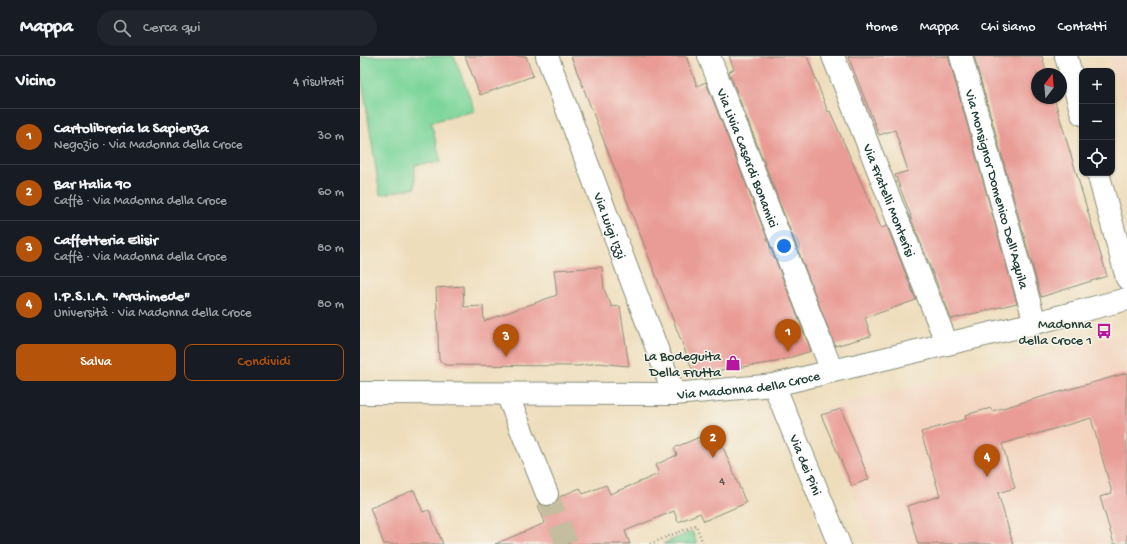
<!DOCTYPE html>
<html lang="it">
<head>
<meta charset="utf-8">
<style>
  body { margin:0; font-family:"Gochi Hand",sans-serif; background:#20242c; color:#f1f3f6 }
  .controls { position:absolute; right:12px; top:12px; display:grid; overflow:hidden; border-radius:8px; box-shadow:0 1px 3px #0004 }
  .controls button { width:36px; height:36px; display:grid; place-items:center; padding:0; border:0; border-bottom:1px solid #363941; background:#171b24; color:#f1f3f6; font:20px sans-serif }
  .compass { position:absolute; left:671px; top:12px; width:36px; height:36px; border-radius:50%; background:#171b24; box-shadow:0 1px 3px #0004; rotate:16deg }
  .you { position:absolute; left:424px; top:190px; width:14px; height:14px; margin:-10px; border:3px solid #fff; border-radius:50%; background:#1a73e8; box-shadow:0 0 0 6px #1a73e833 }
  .badge { display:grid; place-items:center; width:26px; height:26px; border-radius:50%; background:#b45309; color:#fff; font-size:13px; font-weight:700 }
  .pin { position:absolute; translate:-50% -33px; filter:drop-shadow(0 1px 2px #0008) }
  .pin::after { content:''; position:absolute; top:21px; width:14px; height:12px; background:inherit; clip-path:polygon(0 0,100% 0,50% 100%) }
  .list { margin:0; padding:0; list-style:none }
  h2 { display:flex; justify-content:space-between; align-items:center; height:52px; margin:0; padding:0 16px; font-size:17px }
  h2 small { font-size:13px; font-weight:400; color:#9ea1a6 }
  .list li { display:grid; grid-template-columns:26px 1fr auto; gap:12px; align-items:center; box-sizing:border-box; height:56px; padding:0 16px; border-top:1px solid #363941 }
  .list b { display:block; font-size:15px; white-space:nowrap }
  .list p { margin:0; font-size:13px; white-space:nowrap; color:#9ea1a6 }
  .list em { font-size:13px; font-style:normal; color:#9ea1a6 }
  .actions { display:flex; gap:8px; padding:12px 16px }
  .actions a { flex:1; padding:9px 0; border:1px solid #b45309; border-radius:8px; text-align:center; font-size:14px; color:#b45309 }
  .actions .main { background:#b45309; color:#fff }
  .icon { flex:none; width:22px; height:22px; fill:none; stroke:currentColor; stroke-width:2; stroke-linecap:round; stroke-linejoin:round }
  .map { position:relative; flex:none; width:767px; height:488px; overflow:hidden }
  header { display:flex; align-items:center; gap:24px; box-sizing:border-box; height:56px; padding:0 20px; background:#171b24; border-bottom:1px solid #363941 }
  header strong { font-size:19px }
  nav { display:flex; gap:22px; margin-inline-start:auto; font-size:14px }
  .search { width:280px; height:36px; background:#20242c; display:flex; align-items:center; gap:10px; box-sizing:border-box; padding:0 14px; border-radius:22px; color:#9ea1a6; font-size:15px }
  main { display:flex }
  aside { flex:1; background:#171b24 }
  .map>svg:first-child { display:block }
  .built { fill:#f3d4bf }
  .green { fill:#7cd59a; stroke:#4e8967 }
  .building { fill:#e99b95 }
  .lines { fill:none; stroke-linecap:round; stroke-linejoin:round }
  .minor-tunnel { stroke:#c5bda0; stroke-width:22; stroke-dasharray:22 11; stroke-linecap:butt }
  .minor-casing { stroke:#868d78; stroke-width:24 }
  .path { stroke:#868d78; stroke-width:2.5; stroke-dasharray:1 3; stroke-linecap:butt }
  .minor { stroke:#fff; stroke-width:22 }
  .labels { text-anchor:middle; stroke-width:3; stroke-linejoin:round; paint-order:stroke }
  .number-label { font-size:12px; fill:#52544c }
  .street-label { font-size:14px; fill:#1f3d34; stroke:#f7f3e8 }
  .poi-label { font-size:14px; fill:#1f3d34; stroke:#f7f3e8; text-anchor:end }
</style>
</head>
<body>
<header>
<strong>Mappa</strong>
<div class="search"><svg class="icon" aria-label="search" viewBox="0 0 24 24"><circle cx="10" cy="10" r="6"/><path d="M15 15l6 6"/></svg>Cerca qui</div>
<nav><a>Home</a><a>Mappa</a><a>Chi siamo</a><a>Contatti</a></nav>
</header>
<main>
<aside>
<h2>Vicino<small>4 risultati</small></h2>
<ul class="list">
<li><span class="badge">1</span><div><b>Cartolibreria la Sapienza</b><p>Negozio · Via Madonna della Croce</p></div><em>30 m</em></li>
<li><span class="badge">2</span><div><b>Bar Italia 90</b><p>Caffè · Via Madonna della Croce</p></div><em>60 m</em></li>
<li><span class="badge">3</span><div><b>Caffetteria Elisir</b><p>Caffè · Via Madonna della Croce</p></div><em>80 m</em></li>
<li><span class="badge">4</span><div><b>I.P.S.I.A. &quot;Archimede&quot;</b><p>Università · Via Madonna della Croce</p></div><em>80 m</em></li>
</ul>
<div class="actions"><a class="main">Salva</a><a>Condividi</a></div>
</aside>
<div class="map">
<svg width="767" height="488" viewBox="0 0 767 488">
  <rect width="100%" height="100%" fill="#f7f3e8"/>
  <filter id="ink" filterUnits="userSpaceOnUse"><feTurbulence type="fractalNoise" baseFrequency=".025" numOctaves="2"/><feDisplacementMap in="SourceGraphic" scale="8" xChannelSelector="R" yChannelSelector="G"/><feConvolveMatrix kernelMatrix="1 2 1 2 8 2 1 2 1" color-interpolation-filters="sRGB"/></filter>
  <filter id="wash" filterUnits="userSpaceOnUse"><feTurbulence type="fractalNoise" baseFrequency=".012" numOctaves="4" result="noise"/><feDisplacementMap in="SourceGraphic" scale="16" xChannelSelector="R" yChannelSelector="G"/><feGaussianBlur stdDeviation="0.9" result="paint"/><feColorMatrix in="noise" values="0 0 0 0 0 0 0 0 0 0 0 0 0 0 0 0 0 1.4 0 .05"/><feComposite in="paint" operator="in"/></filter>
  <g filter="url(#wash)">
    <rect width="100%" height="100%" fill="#edb"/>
    <g class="built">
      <polygon points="748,0 767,0 767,50"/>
      <polygon points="767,278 767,488 515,488 458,354"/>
    </g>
    <g class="green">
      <polygon points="0,0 94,0 115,55 71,66 81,106 55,109 55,132 20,139 0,11"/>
      <polygon points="332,475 337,488 303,488"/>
    </g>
    <g id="blocks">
      <g class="building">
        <polygon points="105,0 166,0 173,20 120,39"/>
        <polygon points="211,0 326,0 337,30 346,26 451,295 416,306 334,318"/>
        <polygon points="369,0 447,0 468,56 470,55 521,172 527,170 556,244 505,262 511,280 475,290 369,16 374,13"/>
        <polygon points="488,0 589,0 589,3 657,247 591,263 585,245 584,245 550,160 551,160 535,119 548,115 535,74 519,79"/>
        <polygon points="614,0 682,0 687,18 677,18 677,42 694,42 747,220 681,241"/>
        <polygon points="242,211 244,233 252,251 260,250 269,310 238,307 219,310 85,309 79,304 76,232 103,230 104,251 123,250 124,265 197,239 194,214"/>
        <polygon points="767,317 767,488 754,488 740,441 752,437 731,362 642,388 655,432 638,437 653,488 558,488 547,450 580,440 561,376 606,363 605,359 631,352 632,355"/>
        <polygon points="481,353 509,423 492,430 461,359"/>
        <polygon points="356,374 386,447 344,465 340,457 318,466 314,455 265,475 270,488 135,488 185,467 178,449 180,448 186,450 192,449 197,446 199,441 220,432 223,438 246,429 250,438 299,418 295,409 317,399 314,392"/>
        <polygon points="54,434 63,456 69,454 83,488 24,488 10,452"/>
      </g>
    </g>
  </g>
  <g filter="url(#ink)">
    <use href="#blocks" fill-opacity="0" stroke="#868d78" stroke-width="1"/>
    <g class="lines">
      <polyline class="minor-tunnel" points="187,438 207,488"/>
      <defs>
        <g id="minor">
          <path id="s1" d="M187 0 314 338"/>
          <path id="s2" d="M349 0 472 315"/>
          <path id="s3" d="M473 0 587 288"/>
          <path id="s4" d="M601 0 675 267"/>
          <polyline points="706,0 722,58"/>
          <polyline points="738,117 767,222"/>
          <path id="s5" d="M414 329 479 488"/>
          <path id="s6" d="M0 337 314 338 414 329 675 267 767 243"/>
          <polyline points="147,338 187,438"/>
        </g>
      </defs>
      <use href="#minor" class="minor-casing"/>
      <polyline class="path" points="290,488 336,469 343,488"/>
      <use href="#minor" class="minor"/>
    </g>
  </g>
  <defs>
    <symbol id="bus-bare" viewBox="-9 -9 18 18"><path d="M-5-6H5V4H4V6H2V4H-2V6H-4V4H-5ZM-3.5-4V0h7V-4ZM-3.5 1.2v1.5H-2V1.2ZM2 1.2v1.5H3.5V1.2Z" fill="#b5179e" stroke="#f7f3e8" stroke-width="2.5" paint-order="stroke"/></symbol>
    <symbol id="shop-bare" viewBox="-9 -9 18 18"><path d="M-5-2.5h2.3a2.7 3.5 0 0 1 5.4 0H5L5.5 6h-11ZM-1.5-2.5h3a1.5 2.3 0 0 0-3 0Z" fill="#b5179e" stroke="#f7f3e8" stroke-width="2.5" paint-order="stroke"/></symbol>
  </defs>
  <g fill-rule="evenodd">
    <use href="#bus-bare" x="733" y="264" width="22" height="22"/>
    <use href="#shop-bare" x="362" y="296" width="22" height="22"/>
  </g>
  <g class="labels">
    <g class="number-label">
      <text x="362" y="428">4</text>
    </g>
    <g class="street-label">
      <text dy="5" stroke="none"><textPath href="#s2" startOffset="109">Via Livia Casardi Bonamici</textPath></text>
      <text dy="5" stroke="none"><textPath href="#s4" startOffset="138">Via Monsignor Domenico Dell'Aquila</textPath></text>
      <text dy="5" stroke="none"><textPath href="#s3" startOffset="155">Via Fratelli Monterisi</textPath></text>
      <text dy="5" stroke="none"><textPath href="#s1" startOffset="181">Via Luigi Izzi</textPath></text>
      <text dy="5" stroke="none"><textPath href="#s6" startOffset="389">Via Madonna della Croce</textPath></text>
      <text dy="5" stroke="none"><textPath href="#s5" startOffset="86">Via dei Pini</textPath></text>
    </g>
    <g class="poi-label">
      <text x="732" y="272">Madonna<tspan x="732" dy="16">della Croce 1</tspan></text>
      <text x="361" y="304">La Bodeguita<tspan x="361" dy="16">Della Frutta</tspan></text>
    </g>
  </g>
</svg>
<div class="controls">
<button>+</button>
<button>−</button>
<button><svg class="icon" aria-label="locate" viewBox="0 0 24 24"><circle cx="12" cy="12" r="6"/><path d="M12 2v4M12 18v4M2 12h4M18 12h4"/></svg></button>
</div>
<svg class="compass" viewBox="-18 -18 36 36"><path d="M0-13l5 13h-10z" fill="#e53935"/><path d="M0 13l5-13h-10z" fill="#9ea1a6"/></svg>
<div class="you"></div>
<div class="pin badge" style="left:428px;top:296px">1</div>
<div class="pin badge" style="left:353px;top:402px">2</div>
<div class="pin badge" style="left:146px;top:301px">3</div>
<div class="pin badge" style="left:627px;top:421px">4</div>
</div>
</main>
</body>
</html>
